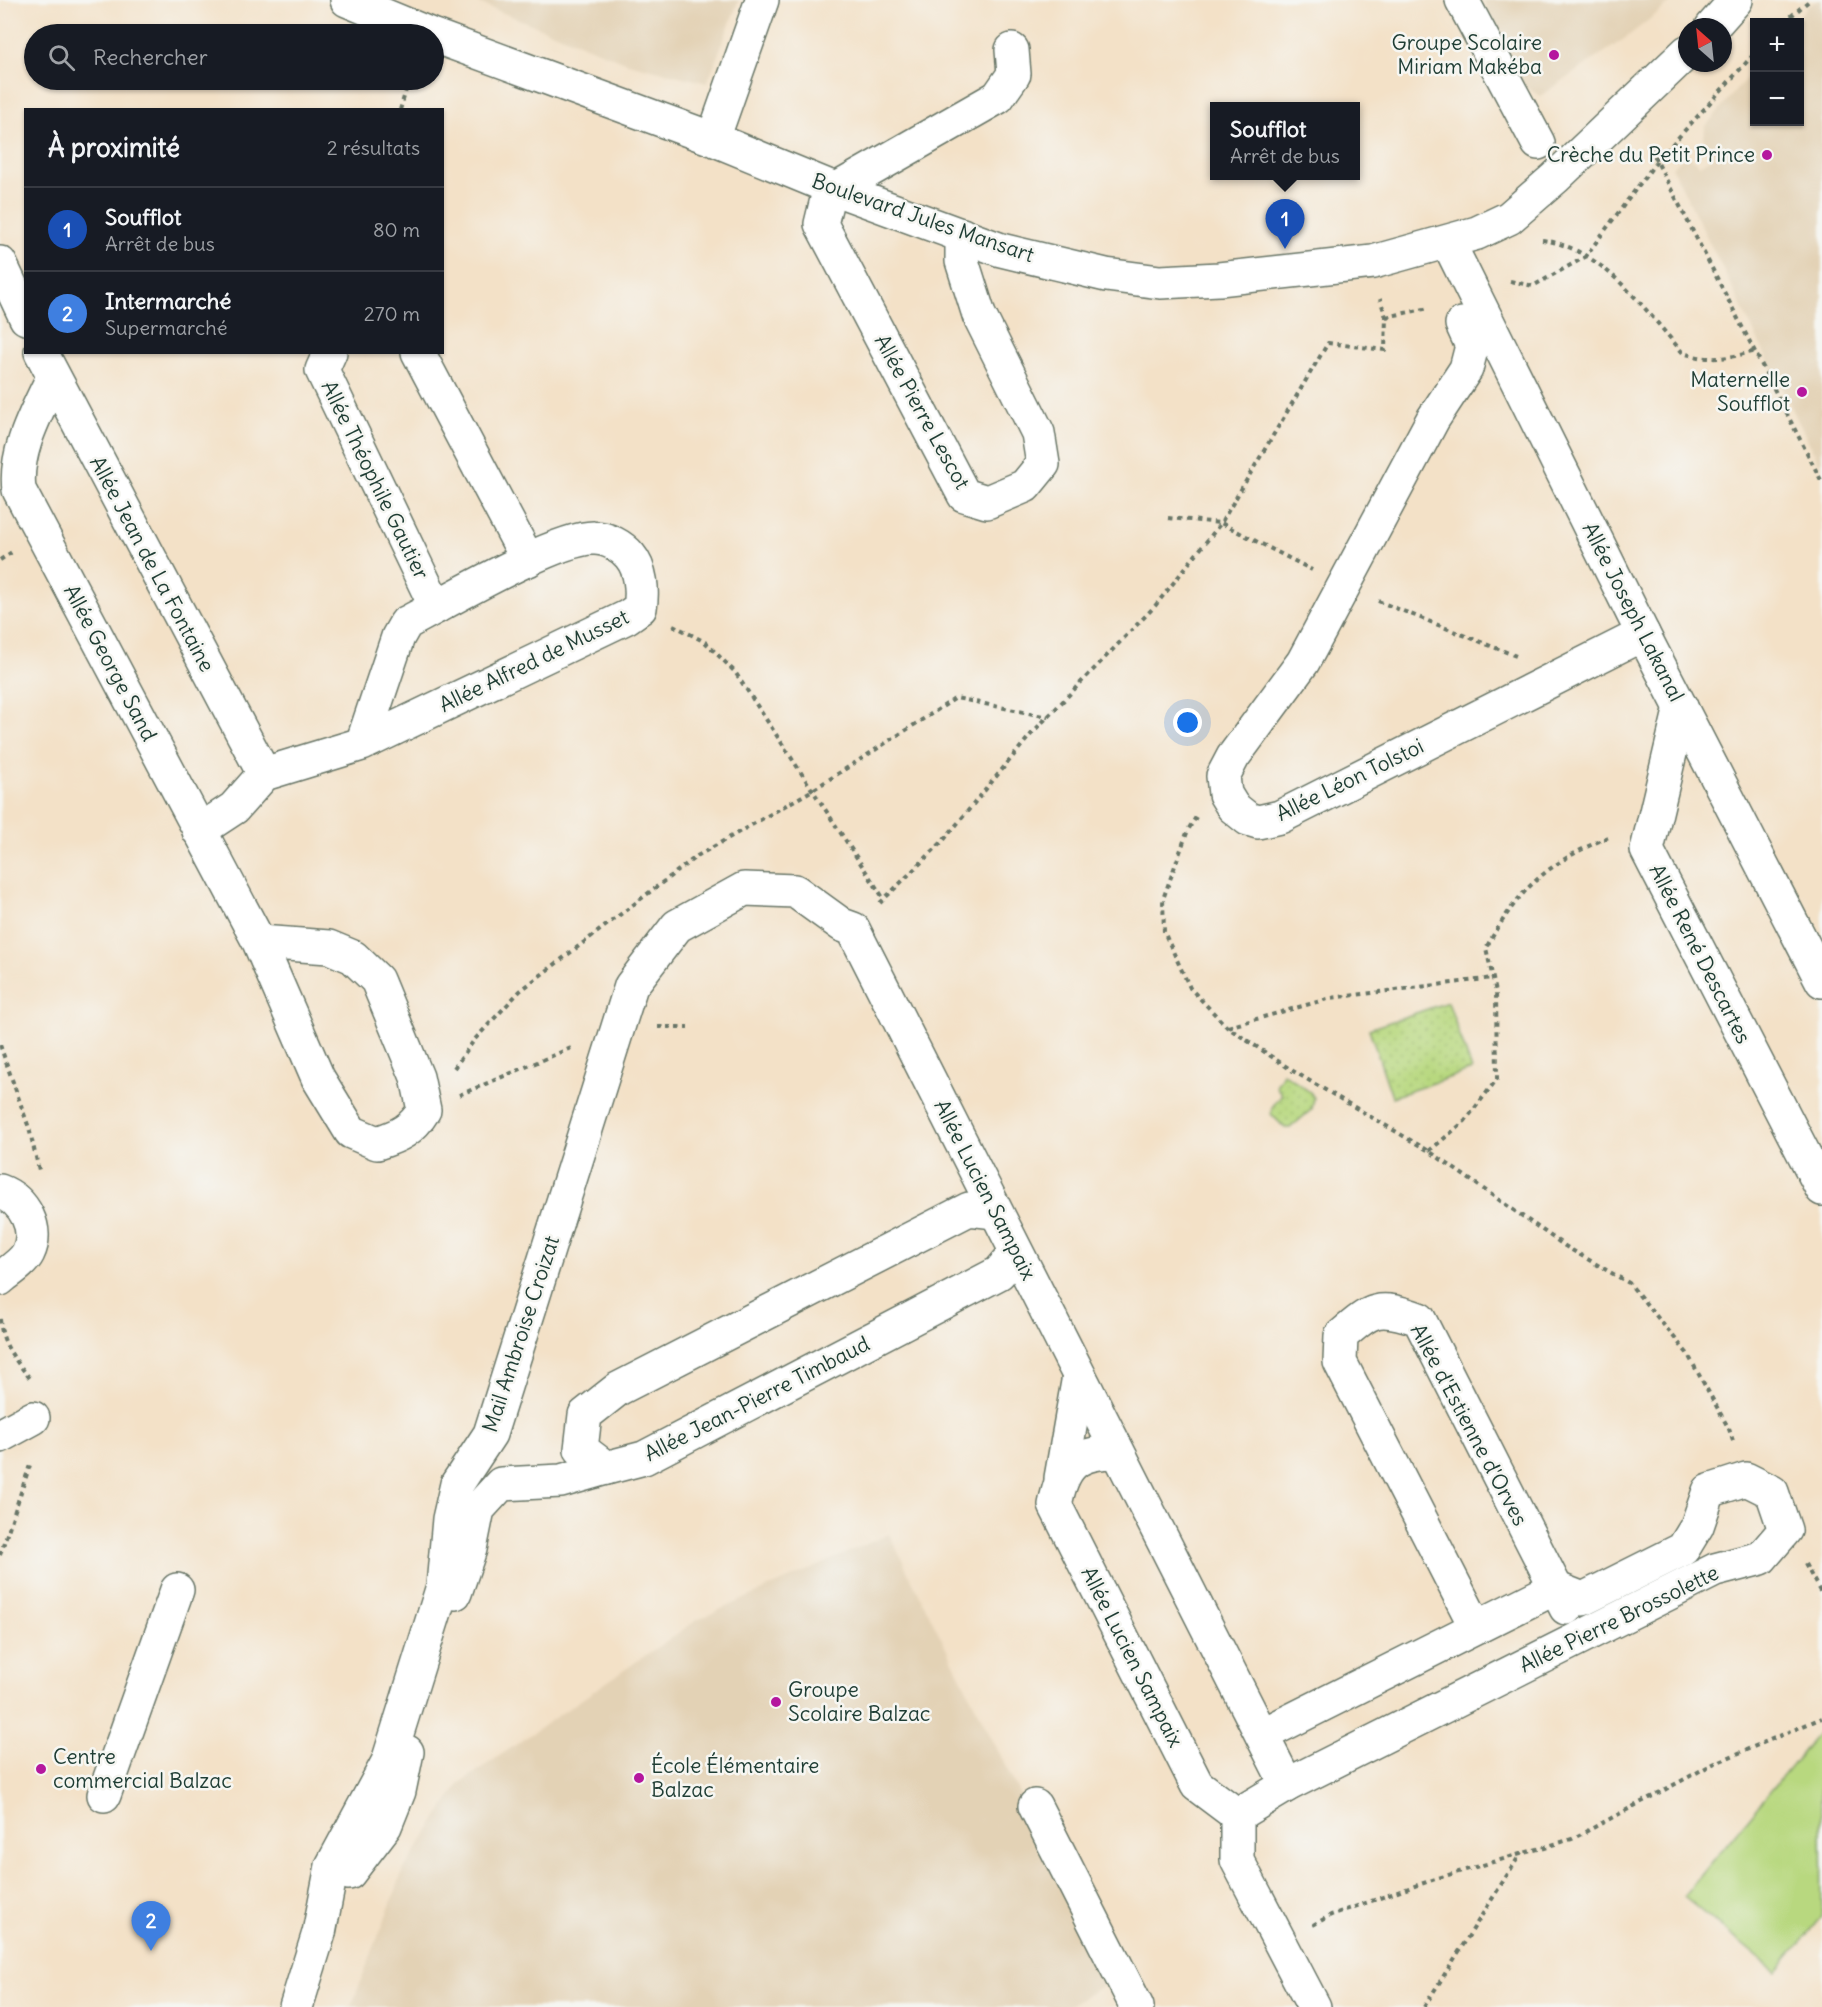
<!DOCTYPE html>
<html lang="fr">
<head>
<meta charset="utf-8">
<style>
  body { margin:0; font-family:Delius,sans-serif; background:#20242c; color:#f1f3f6 }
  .controls { position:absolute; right:18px; top:18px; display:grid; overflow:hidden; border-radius:0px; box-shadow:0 2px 4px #0004 }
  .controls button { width:54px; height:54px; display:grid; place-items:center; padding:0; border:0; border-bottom:2px solid #363941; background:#171b24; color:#f1f3f6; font:30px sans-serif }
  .compass { position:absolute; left:1678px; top:18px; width:54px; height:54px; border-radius:50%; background:#171b24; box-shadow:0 2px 4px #0004; rotate:333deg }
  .you { position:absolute; left:1188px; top:723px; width:21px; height:21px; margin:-15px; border:4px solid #fff; border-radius:50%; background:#1a73e8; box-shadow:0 0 0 9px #1a73e833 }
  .badge { display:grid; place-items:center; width:39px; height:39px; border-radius:50%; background:#ea580c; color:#fff; font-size:20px; font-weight:700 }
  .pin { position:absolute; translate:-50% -50px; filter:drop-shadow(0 2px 3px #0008) }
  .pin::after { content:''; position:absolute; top:32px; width:21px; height:18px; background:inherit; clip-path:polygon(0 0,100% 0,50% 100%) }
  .popup { position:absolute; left:1210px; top:102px; width:150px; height:78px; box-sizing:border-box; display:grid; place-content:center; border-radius:0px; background:#171b24; filter:drop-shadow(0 2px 4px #0005); font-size:20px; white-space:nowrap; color:#9ea1a6 }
  .popup b { font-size:22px; color:#f1f3f6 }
  .popup::after { content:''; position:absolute; left:50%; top:100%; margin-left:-12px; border:12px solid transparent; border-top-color:#171b24 }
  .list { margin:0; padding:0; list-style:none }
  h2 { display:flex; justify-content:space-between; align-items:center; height:78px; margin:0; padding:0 24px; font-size:26px }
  h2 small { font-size:20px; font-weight:400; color:#9ea1a6 }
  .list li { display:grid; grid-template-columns:39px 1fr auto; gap:18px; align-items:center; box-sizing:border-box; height:84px; padding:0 24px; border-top:2px solid #363941 }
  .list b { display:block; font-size:22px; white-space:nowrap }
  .list p { margin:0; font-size:20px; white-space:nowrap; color:#9ea1a6 }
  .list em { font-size:20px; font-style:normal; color:#9ea1a6 }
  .icon { flex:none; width:33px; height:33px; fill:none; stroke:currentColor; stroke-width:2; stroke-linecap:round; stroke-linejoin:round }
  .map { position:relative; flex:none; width:1822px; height:2007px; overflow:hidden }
  .search { position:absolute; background:#171b24; box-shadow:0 2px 4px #0004; left:24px; top:24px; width:420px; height:66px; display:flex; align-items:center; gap:15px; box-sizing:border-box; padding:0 21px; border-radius:33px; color:#9ea1a6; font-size:22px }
  .panel { position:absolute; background:#171b24; box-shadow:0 2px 4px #0004; left:24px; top:108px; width:420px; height:246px; border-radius:0px }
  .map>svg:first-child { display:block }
  .built { fill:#e3d2b5 }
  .park { fill:url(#park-dots); stroke:#6c8a5a; stroke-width:1.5 }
  .pitch { fill:#b8d87f; stroke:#6c8a5a; stroke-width:1.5 }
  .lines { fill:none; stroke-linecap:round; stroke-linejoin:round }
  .minor-casing { stroke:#697667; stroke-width:36 }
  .path { stroke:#697667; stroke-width:4; stroke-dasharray:4.5 4.5; stroke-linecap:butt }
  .minor { stroke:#fff; stroke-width:33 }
  .poi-dot { fill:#b5179e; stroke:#f6f6f2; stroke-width:2 }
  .labels { text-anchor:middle; stroke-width:5; stroke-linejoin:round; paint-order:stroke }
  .poi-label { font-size:21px; fill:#1f3d34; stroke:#f6f6f2; text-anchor:end }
  .street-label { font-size:21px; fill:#1f3d34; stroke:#f6f6f2 }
</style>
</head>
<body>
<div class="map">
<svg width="1822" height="2007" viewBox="0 0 1822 2007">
  <defs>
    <pattern id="park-dots" width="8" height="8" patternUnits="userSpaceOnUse" patternTransform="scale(1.5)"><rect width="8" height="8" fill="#b8d87f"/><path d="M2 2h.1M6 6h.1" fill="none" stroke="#9eba6e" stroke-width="1.8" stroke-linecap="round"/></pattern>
  </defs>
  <rect width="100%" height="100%" fill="#f6f6f2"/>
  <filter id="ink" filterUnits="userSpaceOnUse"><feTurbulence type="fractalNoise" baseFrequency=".0167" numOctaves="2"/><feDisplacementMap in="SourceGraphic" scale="12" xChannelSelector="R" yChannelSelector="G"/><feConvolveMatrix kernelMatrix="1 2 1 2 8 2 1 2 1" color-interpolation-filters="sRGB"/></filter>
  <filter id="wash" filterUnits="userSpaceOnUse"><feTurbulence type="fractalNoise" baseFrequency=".008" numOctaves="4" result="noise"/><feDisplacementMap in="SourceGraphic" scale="24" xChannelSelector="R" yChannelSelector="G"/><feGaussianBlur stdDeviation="1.35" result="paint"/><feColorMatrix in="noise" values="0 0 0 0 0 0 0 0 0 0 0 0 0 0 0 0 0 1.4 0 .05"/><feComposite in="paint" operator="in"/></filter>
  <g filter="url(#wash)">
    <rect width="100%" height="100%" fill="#f3e1c7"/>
    <g class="built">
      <polygon points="471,0 739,0 707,83 628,63"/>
      <polygon points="1483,0 1674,0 1627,37 1540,96 1523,85"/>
      <polygon points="1818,0 1822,0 1822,469 1672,167 1687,154 1699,165 1713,157 1704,139 1705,127 1754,69 1754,122 1800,122 1800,22 1794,22 1807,7"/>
      <polygon points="889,1534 1113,1980 1066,2007 351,2007 404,1869 460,1783 697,1620"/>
    </g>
    <g class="park">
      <polygon points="1448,1002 1472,1070 1392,1097 1369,1029"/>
      <polygon points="1283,1073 1310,1092 1314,1098 1312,1109 1290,1128 1285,1128 1271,1114 1272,1107 1282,1095 1276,1086"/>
    </g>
    <polygon class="pitch" points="1820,1731 1822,1917 1776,1972 1684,1896"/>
  </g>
  <g filter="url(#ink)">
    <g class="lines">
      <defs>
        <g id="minor">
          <polyline points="347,0 429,34"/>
          <polyline points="1462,0 1538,143"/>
          <polyline points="1712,27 1736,0"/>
          <polyline points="434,36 713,139 830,187 1001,250 1106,275 1160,282 1219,279 1373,262 1477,233 1509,218 1555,178 1687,52"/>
          <polyline points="713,139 762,0"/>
          <polyline points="830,187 821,224 964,495 987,502 1025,486 1043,464 1038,433 979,315 962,261 962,235"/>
          <polyline points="837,189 998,97 1014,74 1012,50"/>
          <polyline points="1448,242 1643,634 1822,981"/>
          <polyline points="0,263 26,318"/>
          <polyline points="1462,324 1472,346 1466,369 1433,419 1303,662 1233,757 1223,776 1225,794 1233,807 1248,819 1258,822 1280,817 1643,634"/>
          <polyline points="41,352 264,774"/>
          <polyline points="330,352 322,370 436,607"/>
          <polyline points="418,352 528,560"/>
          <path d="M53 377C37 412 14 451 19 490L259 942 329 947 353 957 377 980 417 1077 424 1110C412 1130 399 1136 377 1143L351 1132 318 1078 259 942"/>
          <polyline points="1681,707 1647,850 1822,1189"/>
          <path d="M199 831 234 808 264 774 362 744 627 617 640 608C643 591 641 569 630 556 622 546 607 538 594 538 556 537 445 603 406 623L398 637 362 744"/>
          <path d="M0 1191C24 1200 40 1229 28 1253 23 1263 8 1272 0 1279"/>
          <polyline points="995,1212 969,1209 618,1389 585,1415 581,1449 606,1468 644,1458 999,1273 1016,1253"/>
          <polyline points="0,1436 33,1418"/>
          <path d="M1117 1452C1075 1452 1063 1465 1055 1505L1197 1785 1237 1815"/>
          <polyline points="1061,1478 1079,1376"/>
          <polyline points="455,1593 470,1549 478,1509 501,1484 561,1481 606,1468"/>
          <path d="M1476 1627 1340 1362 1341 1336C1373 1308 1378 1305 1419 1319L1566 1608"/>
          <polyline points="1262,1735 1555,1588 1583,1599 1683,1549 1697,1526 1709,1491 1746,1479 1772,1492 1785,1530 1761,1558 1715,1570 1287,1785 1237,1815 1237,1860 1314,2007"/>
          <polyline points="104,1795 177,1590"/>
          <polyline points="1035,1806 1137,2007"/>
          <polyline points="349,1873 385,1826 399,1791 407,1752"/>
          <polyline points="296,2007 319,1933 332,1866 388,1762 443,1586 449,1519 457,1484 490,1434 631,986 677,926 744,889 795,891 842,925 853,929 1287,1785"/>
        </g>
      </defs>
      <use href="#minor" class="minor-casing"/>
      <g class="path">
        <polyline points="1784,22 1810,0"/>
        <polyline points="400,110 409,80"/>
        <polyline points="1650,148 1822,482"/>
        <path d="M1542 240C1603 248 1645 310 1683 353 1710 362 1729 358 1756 351"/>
        <polyline points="1510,281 1533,286 1585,257 1657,161 1754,54"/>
        <polyline points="1386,317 1429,308"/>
        <polyline points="1168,518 1221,523 1312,570"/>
        <polyline points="0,560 12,552"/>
        <polyline points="1378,601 1516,656"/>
        <polyline points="673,625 705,642 735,672 884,899"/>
        <polyline points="1196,817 1188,830 1163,899 1164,932 1190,988 1227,1027 1293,1071 1429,1151 1565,1246 1629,1283 1687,1353 1729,1429 1734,1444"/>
        <polyline points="880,903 943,841 1033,732 1155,606 1221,523 1328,343 1385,350 1386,317 1380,299"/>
        <polyline points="658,1027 688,1027"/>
        <polyline points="1228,1027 1331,998 1493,978"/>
        <polyline points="0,1045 29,1128 39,1170"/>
        <polyline points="454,1068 475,1039 520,991 697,856 811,791 956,698 1048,717"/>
        <polyline points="459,1095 571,1048"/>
        <path d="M1429 1151 1465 1121 1497 1079 1496 992 1486 948C1520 887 1547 863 1611 836"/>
        <path d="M0 1319C2 1347 16 1360 32 1381"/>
        <polyline points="0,1555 31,1462"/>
        <polyline points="1805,1564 1822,1595"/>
        <polyline points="1313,1925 1331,1915 1438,1878 1572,1839 1713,1764 1822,1718"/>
        <polyline points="1424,2007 1521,1853"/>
      </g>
      <use href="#minor" class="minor"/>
    </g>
  </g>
  <g class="poi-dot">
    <circle cx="1554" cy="55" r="6"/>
    <circle cx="1767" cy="155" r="6"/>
    <circle cx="1802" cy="392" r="6"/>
    <circle cx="776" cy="1702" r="6"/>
    <circle cx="41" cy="1769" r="6"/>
    <circle cx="639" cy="1778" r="6"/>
  </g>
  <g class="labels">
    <g class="poi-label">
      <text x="1542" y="50">Groupe Scolaire<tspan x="1542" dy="24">Miriam Makéba</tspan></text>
      <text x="1755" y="162">Crèche du Petit Prince</text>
      <text x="1790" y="387">Maternelle<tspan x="1790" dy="24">Soufflot</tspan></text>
      <text x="788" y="1697" text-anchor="start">Groupe<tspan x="788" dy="24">Scolaire Balzac</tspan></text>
      <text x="53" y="1764" text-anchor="start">Centre<tspan x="53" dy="24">commercial Balzac</tspan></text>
      <text x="651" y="1773" text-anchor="start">École Élémentaire<tspan x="651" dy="24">Balzac</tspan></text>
    </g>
    <g class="street-label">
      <text transform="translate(923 218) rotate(19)" y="7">Boulevard Jules Mansart</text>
      <text transform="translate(922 412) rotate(61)" y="7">Allée Pierre Lescot</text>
      <text transform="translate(375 480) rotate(64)" y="7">Allée Théophile Gautier</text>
      <text transform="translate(152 564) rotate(62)" y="7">Allée Jean de La Fontaine</text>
      <text transform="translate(1633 612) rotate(63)" y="7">Allée Joseph Lakanal</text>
      <text transform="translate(534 661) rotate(-26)" y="7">Allée Alfred de Musset</text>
      <text transform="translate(110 663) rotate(62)" y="7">Allée George Sand</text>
      <text transform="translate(1350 780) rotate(-26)" y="7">Allée Léon Tolstoi</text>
      <text transform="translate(1700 954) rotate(63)" y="7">Allée René Descartes</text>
      <text transform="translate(985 1190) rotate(63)" y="7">Allée Lucien Sampaix</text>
      <text transform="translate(521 1334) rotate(-72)" y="7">Mail Ambroise Croizat</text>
      <text transform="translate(757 1399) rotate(-27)" y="7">Allée Jean-Pierre Timbaud</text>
      <text transform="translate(1469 1425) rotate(62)" y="7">Allée d'Estienne d'Orves</text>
      <text transform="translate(1619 1619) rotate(-26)" y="7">Allée Pierre Brossolette</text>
      <text transform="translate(1132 1657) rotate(63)" y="7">Allée Lucien Sampaix</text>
    </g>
  </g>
</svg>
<div class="controls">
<button>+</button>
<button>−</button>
</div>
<svg class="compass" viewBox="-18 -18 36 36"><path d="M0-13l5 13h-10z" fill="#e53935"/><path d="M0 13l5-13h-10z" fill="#9ea1a6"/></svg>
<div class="you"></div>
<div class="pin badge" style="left:1285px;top:249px;background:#1a4fb4">1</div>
<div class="popup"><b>Soufflot</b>Arrêt de bus</div>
<div class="pin badge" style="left:151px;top:1951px;background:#3f7fe0">2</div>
<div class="search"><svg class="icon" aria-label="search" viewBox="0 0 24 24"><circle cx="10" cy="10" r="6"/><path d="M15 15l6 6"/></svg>Rechercher</div>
<section class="panel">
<h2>À proximité<small>2 résultats</small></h2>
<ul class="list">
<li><span class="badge" style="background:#1a4fb4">1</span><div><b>Soufflot</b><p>Arrêt de bus</p></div><em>80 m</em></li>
<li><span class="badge" style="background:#3f7fe0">2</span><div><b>Intermarché</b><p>Supermarché</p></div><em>270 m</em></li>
</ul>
</section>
</div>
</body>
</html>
